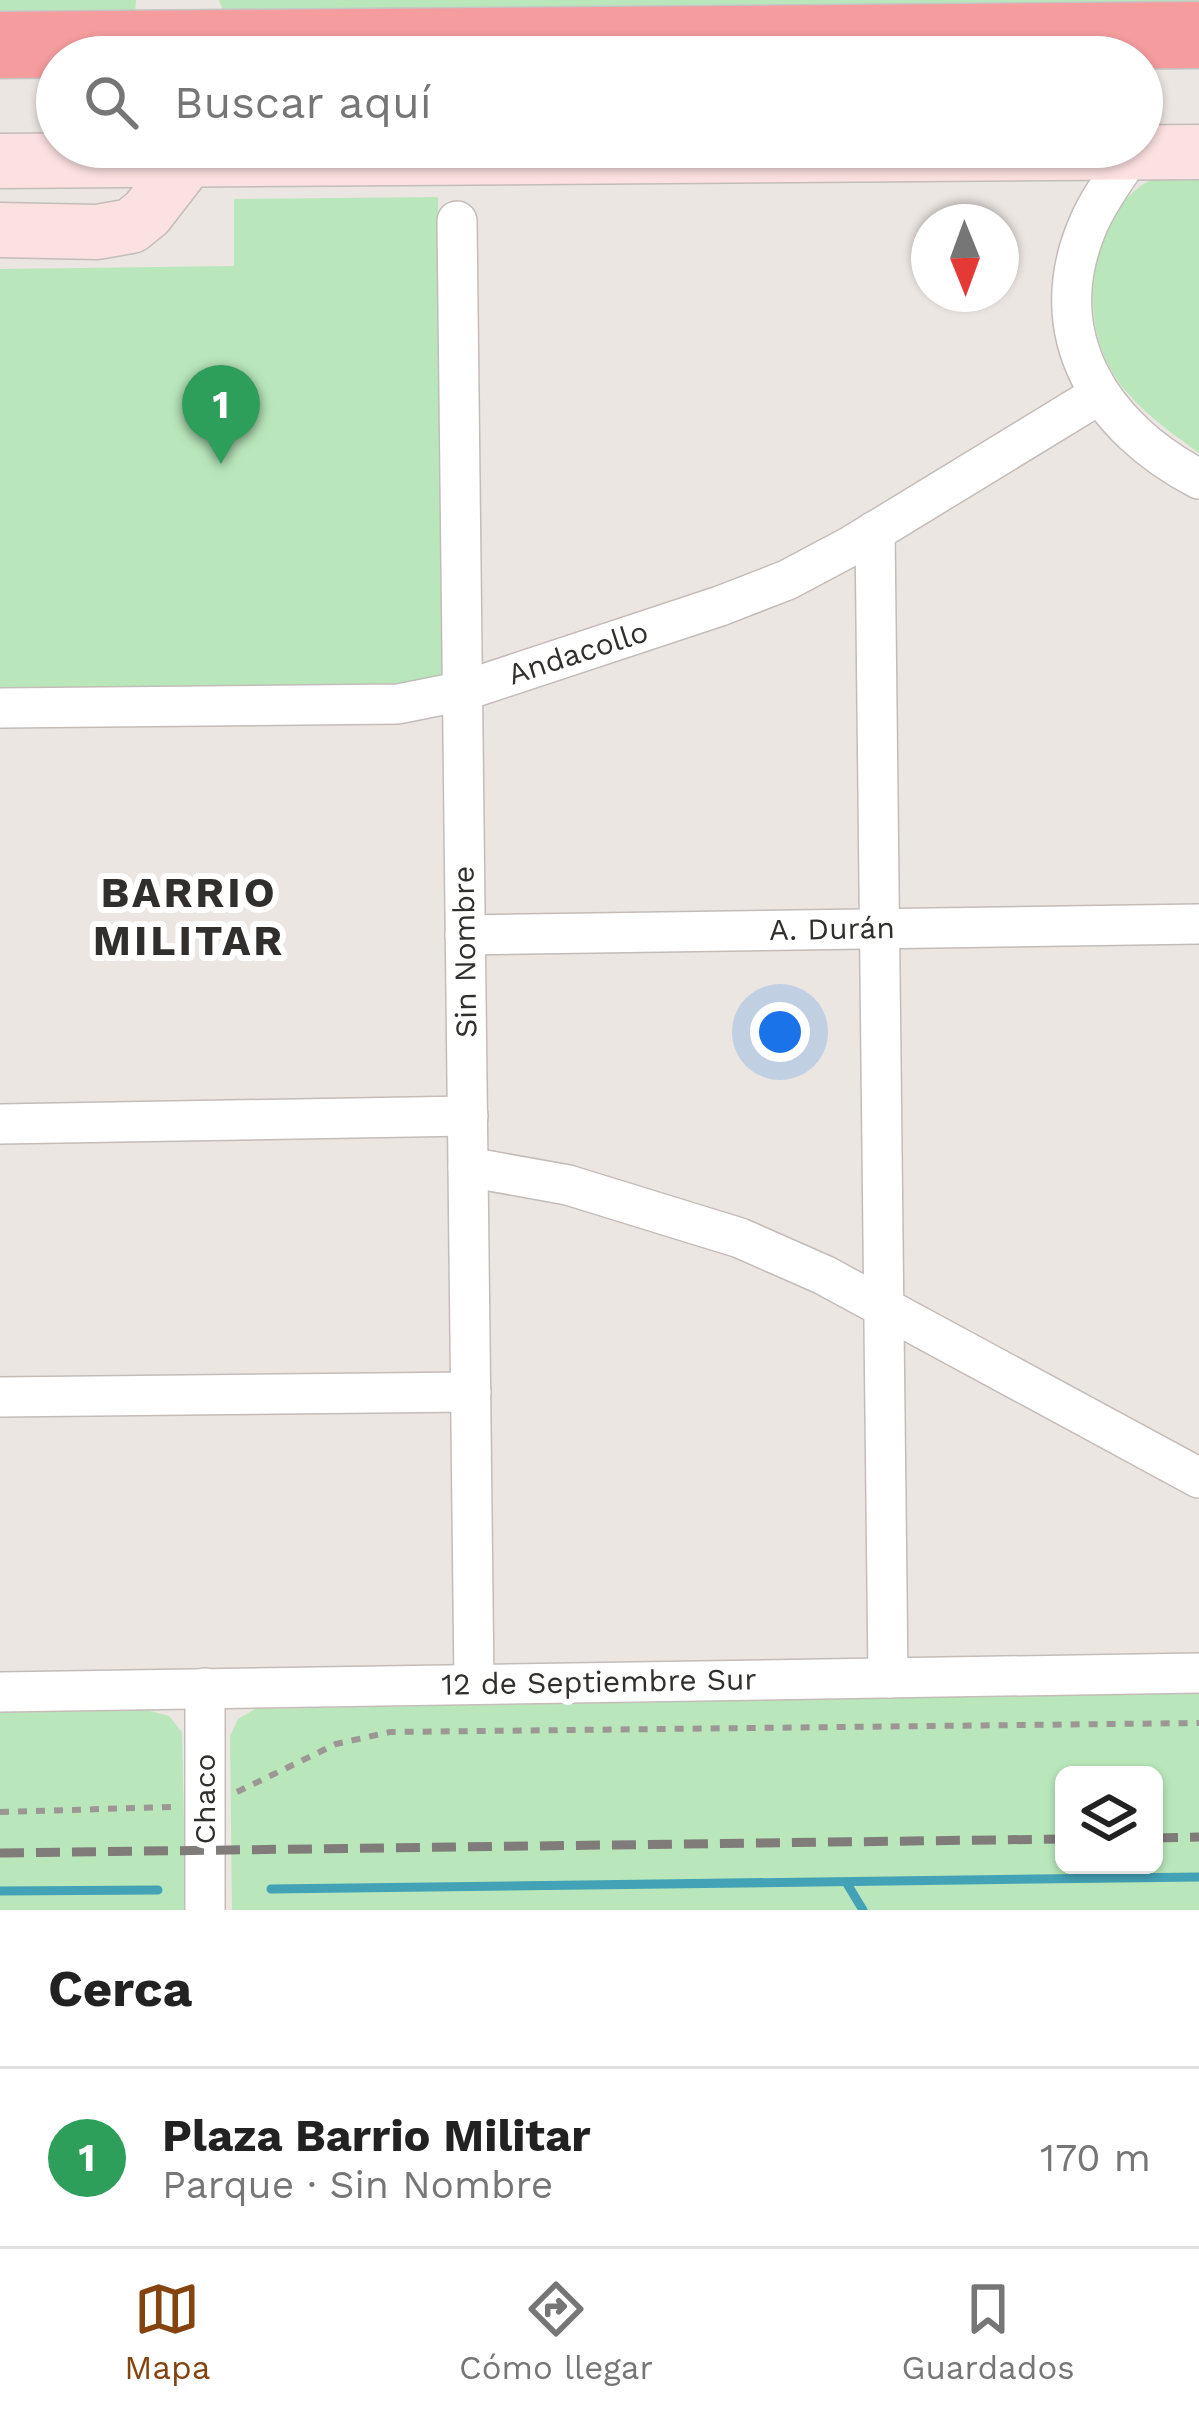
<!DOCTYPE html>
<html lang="es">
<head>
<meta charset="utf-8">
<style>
  body { margin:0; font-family:"Work Sans",sans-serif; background:#f2f2f2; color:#222 }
  .controls { position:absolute; right:36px; bottom:36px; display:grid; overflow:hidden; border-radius:18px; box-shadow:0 3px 9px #0004 }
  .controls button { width:108px; height:108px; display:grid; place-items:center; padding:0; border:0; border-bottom:3px solid #e0e0e0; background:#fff; color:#222; font:60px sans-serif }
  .compass { position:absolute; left:911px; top:204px; width:108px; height:108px; border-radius:50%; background:#fff; box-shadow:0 3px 9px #0004; rotate:179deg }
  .you { position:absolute; left:780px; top:1032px; width:42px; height:42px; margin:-30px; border:9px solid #fff; border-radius:50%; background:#1a73e8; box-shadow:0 0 0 18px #1a73e833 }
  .badge { display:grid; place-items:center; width:78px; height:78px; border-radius:50%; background:#84430f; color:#fff; font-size:39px; font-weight:700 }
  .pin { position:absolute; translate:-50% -99px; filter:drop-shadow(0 3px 6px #0008) }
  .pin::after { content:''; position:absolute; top:63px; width:42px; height:36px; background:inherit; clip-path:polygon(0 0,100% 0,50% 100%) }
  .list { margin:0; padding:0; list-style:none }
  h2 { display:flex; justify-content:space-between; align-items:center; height:156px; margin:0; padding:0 48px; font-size:51px }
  h2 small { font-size:39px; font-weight:400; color:#767676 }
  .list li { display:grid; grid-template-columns:78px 1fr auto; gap:36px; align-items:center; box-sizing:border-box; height:180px; padding:0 48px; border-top:3px solid #e0e0e0 }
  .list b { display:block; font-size:45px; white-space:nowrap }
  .list p { margin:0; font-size:39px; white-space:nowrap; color:#767676 }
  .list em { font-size:39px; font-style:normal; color:#767676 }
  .icon { flex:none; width:66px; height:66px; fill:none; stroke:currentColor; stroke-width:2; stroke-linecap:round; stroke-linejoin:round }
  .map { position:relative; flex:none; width:1199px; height:1910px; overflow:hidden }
  .search { position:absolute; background:#fff; box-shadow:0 3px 9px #0004; left:36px; right:36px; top:36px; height:132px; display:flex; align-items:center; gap:30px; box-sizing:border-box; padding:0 42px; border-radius:66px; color:#767676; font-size:45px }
  .sheet { height:336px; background:#fff }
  nav { display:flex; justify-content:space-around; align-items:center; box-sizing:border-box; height:168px; border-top:3px solid #e0e0e0; background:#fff; font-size:33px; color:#767676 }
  nav a { display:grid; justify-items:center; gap:6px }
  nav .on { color:#84430f }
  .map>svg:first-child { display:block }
  .green { fill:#b9e7bb; fill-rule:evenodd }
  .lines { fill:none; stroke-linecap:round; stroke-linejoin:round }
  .stream { stroke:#43a2b6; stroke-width:9 }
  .street-casing { stroke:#c3bcb9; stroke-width:42 }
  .secondary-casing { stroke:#c3bcb9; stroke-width:57 }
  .highway-casing { stroke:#c5c5c4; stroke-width:69 }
  .path { stroke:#9c9794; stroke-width:6; stroke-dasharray:9 9; stroke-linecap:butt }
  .street { stroke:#fff; stroke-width:39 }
  .secondary { stroke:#fce1e2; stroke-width:54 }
  .highway { stroke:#f49c9e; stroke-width:66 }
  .rail { stroke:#7f7c79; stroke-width:9; stroke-dasharray:24 12; stroke-linecap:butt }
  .labels { text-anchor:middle; stroke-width:12; stroke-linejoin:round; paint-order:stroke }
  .street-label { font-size:30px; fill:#312f2d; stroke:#fff }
  .district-label { font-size:42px; font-weight:bold; letter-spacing:3px; fill:#312f2d; stroke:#fff }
</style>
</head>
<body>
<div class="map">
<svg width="1199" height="1910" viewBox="0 0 1199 1910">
  <rect width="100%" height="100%" fill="#ece6e2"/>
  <g class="green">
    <polygon points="0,0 136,0 135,17 0,16"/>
    <polygon points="219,0 1199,0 1199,6 223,11"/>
    <path d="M1199 169V453C1164 427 1126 402 1107 362 1080 308 1091 218 1145 183 1161 173 1181 172 1199 169Z"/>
    <polygon points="438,197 445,658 441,676 426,686 0,695 0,269 234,266 234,199"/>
    <path d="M1199 1693V1910H232L230 1736 238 1719 255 1709ZM1064 1775H1154V1865H1064Z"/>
    <polygon points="147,1710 169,1716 182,1732 186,1910 0,1910 0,1713"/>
  </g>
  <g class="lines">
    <g class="stream">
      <polyline points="846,1882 863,1910"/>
      <polyline points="271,1889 1199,1877"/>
      <polyline points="0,1891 158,1890"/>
    </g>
    <defs>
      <g id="street">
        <path d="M1132 153C1117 176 1099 199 1088 225 1041 335 1101 428 1199 479"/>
        <polyline points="457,221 474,1684"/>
        <polyline points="875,531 888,1678"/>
        <polyline points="0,708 398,704 463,691 720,606 787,580 851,546 1100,394"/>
        <polyline points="465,935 1199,924"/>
        <polyline points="0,1124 468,1116"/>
        <polyline points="468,1167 568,1185 740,1238 824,1275 1199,1478"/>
        <polyline points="0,1397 471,1392"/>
        <polyline points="205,1688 205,1910"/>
        <polyline points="0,1692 1199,1673"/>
      </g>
      <g id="secondary">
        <polyline points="0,161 1199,152"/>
        <polyline points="0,230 97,232 131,226 147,213 188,160 188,147"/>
      </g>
      <polyline id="highway" points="0,45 1199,35"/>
    </defs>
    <use href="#street" class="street-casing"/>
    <use href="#secondary" class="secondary-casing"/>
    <use href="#highway" class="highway-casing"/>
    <g class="path">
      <polyline points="237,1792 336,1744 390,1732 1199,1723"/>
      <polyline points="0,1812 172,1807"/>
    </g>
    <use href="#street" class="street"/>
    <use href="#secondary" class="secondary"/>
    <use href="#highway" class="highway"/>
    <g class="rail">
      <polyline points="1154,1838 1199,1837"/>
      <polyline points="0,1853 1064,1839"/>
    </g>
  </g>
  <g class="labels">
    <g class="street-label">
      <text transform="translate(578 653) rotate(-18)" y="10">Andacollo</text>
      <text transform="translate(832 929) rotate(-1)" y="10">A. Durán</text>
      <text transform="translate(465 952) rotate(-91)" y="10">Sin Nombre</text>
      <text transform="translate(599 1682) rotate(-1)" y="10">12 de Septiembre Sur</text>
      <text transform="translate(205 1799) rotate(-90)" y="10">Chaco</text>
    </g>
    <g class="district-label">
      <text x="189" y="907">BARRIO<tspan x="189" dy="48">MILITAR</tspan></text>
    </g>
  </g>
</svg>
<div class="controls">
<button><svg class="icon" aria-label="layers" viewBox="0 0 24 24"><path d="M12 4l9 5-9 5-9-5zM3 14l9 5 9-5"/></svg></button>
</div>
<svg class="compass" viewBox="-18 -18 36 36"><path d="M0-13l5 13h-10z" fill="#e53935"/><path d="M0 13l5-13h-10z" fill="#767676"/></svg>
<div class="you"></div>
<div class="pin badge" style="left:221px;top:464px;background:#2e9e5b">1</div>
<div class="search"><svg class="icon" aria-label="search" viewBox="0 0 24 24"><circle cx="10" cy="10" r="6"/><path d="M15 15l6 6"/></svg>Buscar aquí</div>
</div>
<section class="sheet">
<h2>Cerca<small></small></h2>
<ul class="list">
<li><span class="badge" style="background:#2e9e5b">1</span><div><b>Plaza Barrio Militar</b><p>Parque · Sin Nombre</p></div><em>170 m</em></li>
</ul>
</section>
<nav>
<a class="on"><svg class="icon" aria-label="map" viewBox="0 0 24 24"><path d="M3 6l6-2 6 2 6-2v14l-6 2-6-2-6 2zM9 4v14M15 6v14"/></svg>Mapa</a>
<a><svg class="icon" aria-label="directions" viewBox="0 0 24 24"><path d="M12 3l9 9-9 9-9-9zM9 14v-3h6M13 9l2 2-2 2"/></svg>Cómo llegar</a>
<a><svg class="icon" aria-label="saved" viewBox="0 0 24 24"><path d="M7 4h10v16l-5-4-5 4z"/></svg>Guardados</a>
</nav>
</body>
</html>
